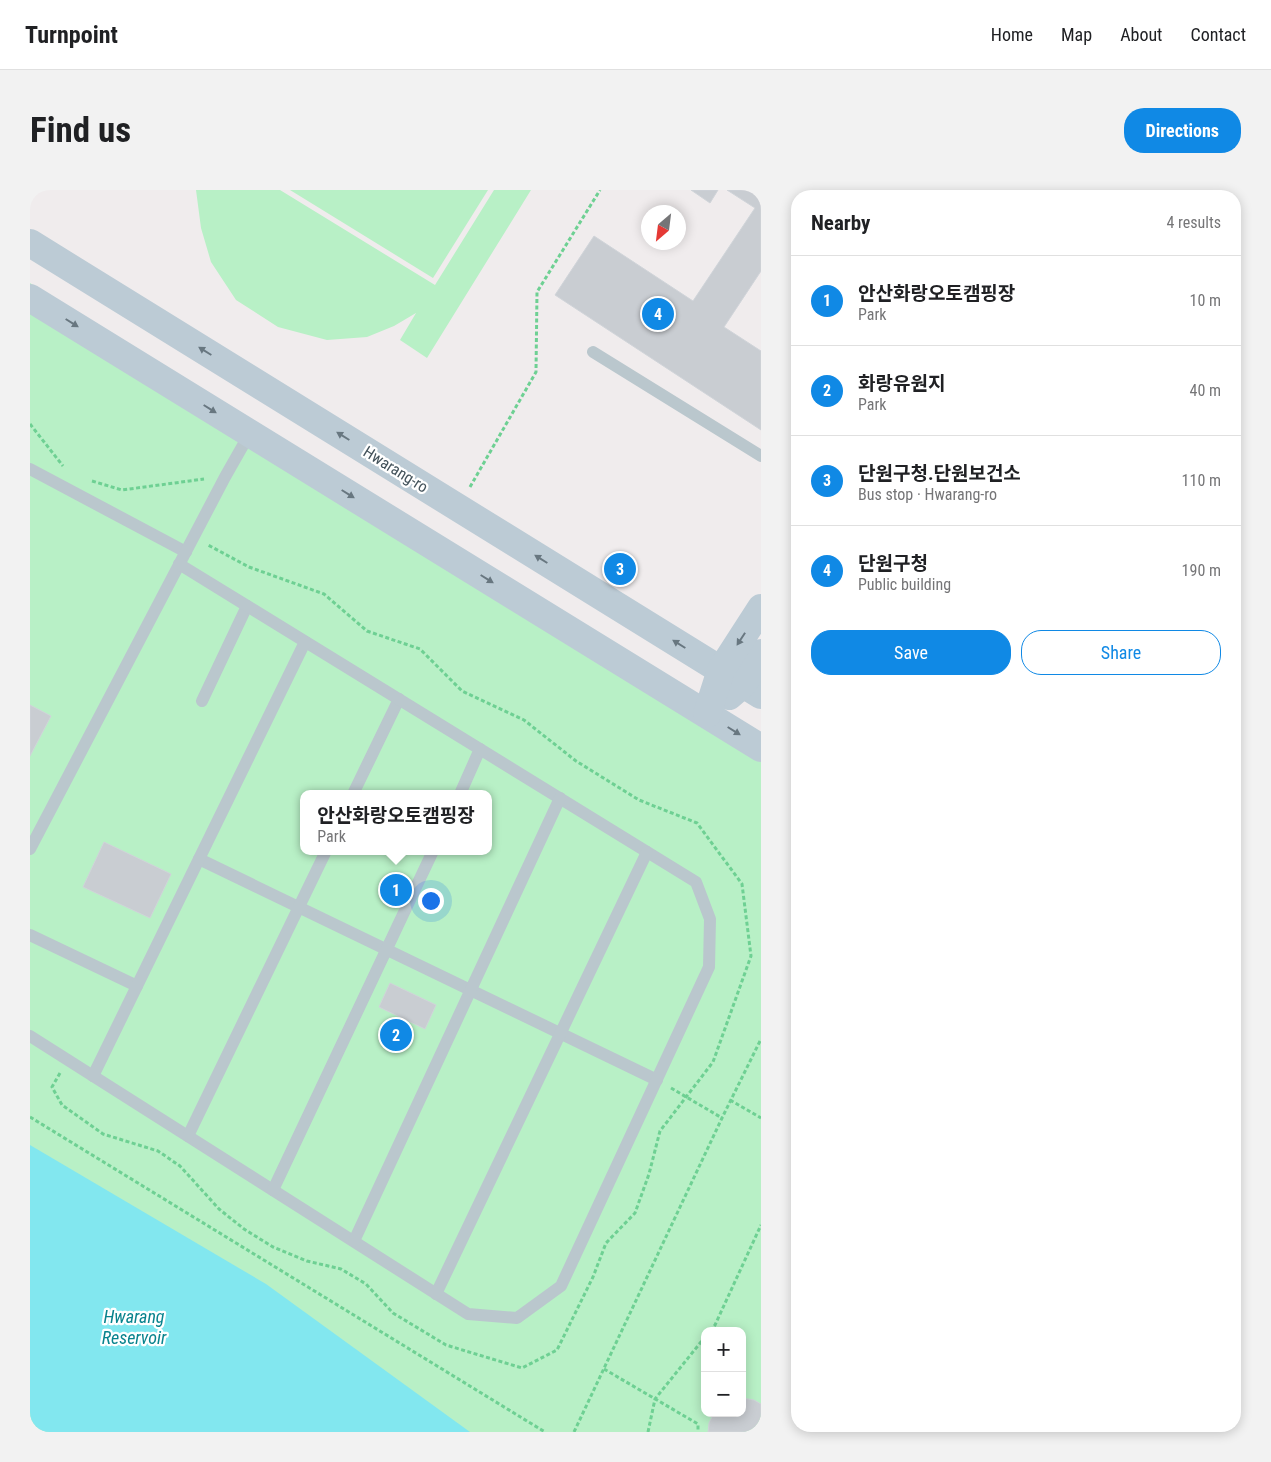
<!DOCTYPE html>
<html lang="en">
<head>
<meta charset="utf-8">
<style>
  body { margin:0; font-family:"Roboto Condensed","Noto Sans KR",sans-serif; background:#f2f2f2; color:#202124 }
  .controls { position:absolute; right:15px; bottom:15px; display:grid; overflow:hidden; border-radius:10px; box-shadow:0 2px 12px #0003 }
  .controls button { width:45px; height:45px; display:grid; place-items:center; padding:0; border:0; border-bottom:1px solid #e0e0e0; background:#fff; color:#202124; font:25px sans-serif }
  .compass { position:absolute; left:611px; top:15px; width:45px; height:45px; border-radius:50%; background:#fff; box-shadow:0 2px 12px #0003; rotate:208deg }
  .you { position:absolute; left:400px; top:710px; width:18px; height:18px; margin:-12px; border:4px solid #fff; border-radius:50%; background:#1a73e8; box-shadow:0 0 0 8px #1a73e833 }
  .badge { display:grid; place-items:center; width:32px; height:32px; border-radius:50%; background:#1089e5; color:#fff; font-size:16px; font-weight:700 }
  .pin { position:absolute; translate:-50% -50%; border:2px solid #fff; box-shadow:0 1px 5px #0006 }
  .popup { position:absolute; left:270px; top:600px; width:192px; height:65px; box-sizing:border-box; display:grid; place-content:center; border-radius:10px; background:#fff; filter:drop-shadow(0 1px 4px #0005); font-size:16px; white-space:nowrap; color:#757577 }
  .popup b { font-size:19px; color:#202124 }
  .popup::after { content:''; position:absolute; left:50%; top:100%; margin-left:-10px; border:10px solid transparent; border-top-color:#fff }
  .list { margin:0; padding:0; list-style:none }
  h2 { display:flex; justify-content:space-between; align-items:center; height:65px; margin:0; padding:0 20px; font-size:21px }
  h2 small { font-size:16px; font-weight:400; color:#757577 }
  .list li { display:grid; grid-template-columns:32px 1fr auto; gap:15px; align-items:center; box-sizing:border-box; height:90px; padding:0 20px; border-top:1px solid #e0e0e0 }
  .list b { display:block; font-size:19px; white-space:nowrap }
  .list p { margin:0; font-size:16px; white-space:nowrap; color:#757577 }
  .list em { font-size:16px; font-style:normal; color:#757577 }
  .actions { display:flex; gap:10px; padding:15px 20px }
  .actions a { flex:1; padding:11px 0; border:1px solid #1089e5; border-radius:20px; text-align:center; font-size:18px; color:#1089e5 }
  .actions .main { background:#1089e5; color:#fff }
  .map { position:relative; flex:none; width:731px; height:1242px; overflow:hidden; border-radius:20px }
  header { display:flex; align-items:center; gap:30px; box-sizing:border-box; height:70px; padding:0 25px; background:#fff; border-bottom:1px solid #e0e0e0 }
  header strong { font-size:24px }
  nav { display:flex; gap:28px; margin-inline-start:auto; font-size:18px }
  .intro { display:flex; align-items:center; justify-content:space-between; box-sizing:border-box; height:120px; padding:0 30px }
  h1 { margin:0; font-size:35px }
  .button { padding:12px 22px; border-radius:20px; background:#1089e5; color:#fff; font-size:18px; font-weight:700 }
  main { display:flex; gap:30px; padding:0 30px }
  aside { flex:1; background:#fff; border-radius:20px; box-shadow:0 2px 12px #0003 }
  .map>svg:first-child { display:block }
  .green { fill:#b8f0c6; fill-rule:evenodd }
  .water { fill:#82e7ef }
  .building { fill:#c9cdd2; stroke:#d0d4d9 }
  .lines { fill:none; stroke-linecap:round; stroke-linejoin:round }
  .path { stroke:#6ed093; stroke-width:3; stroke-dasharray:4 2.5; stroke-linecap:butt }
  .lane { stroke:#bac7cd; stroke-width:12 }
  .secondary { stroke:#bccbd5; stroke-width:28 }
  .oneway { fill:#687780 }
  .labels { text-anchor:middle; stroke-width:4.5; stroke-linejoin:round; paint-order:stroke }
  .street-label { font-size:16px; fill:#44535b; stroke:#fff }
  .water-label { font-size:18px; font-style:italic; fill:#08838d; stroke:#fff }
</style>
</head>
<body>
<header>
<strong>Turnpoint</strong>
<nav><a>Home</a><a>Map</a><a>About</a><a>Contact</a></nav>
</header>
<div class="intro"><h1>Find us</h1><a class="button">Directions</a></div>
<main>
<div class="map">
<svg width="731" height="1242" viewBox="0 0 731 1242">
  <rect width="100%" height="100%" fill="#f0eced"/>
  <g class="green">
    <polygon points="166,0 250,0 405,95 464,0 501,0 397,168 370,150 386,123 364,136 337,147 297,150 248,137 206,110 181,72 171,38"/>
    <polygon points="260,0 458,0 403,88"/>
    <path d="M0 93 731 549V1242H0ZM274 604H458V661H274ZM675 1141H712V1223H675Z"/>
  </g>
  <polygon class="water" points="0,955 236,1094 440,1242 0,1242"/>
  <g class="building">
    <polygon points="661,0 688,0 680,13"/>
    <polygon points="697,0 731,0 731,81 694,137 731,161 731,240 525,105 564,46 663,111 725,18"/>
    <polygon points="0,515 21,526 0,566"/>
    <polygon points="74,652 141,684 120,728 53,697"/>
    <polygon points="360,793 406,815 395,839 349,817"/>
    <polygon points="712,1208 724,1210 731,1214 731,1242 678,1242 679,1233 684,1223 712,1223"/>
  </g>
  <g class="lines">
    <g class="path">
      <polyline points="0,234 33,276"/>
      <polyline points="62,291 92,300 174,289"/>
      <polyline points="440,297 506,182 507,102 570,0"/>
      <polyline points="30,883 22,897 32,915 73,944 128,961 150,976 189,1019 214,1039 243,1057 277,1071 311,1079 336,1094 363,1123 416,1155 492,1178 527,1160 563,1087 576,1053 605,1023 619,984 630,941 683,872 721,766 712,694 667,633 609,610 546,571 494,530 432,501 390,459 337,441 294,404 219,377 178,355"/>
      <polyline points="641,898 692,928"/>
      <polyline points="700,910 731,928"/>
      <polyline points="0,927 515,1242"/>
      <polyline points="680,1141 685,1135 731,1035"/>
      <polyline points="574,1179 668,1234 668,1242"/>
      <polyline points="544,1242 692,928 731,849"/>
      <polyline points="618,1242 625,1209 675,1147"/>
    </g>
    <g class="lane">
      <polyline points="563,162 731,266"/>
      <polyline points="0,279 156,362"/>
      <polyline points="172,511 217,416"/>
      <polyline points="323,604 369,509"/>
      <polyline points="430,604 450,559"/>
      <polyline points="0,659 195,287 220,243"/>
      <polyline points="169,669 627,890"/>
      <polyline points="0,745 107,796"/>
      <polyline points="0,846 438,1124 487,1128 531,1096 679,777 680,729 666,692 149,374"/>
      <polyline points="63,886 275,452"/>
      <polyline points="158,946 296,661"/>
      <polyline points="243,1000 403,661"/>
      <polyline points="324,1051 530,608"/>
      <polyline points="406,1104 617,662"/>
    </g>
    <g class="secondary">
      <polyline points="0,53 731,505"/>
      <polyline points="0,108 731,558"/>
      <polyline points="699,506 713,494 731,463"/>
      <polyline points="677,524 691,480 731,418"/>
    </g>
  </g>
  <defs><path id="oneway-solid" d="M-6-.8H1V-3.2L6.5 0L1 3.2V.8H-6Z" transform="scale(1.25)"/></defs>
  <g class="oneway">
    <use href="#oneway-solid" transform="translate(42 133) rotate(32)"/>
    <use href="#oneway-solid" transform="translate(175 161) rotate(-148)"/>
    <use href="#oneway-solid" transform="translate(180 219) rotate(32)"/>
    <use href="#oneway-solid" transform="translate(313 246) rotate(-148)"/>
    <use href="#oneway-solid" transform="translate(318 304) rotate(32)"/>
    <use href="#oneway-solid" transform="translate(511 369) rotate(-148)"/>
    <use href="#oneway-solid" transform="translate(457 389) rotate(32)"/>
    <use href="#oneway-solid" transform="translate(711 449) rotate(123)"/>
    <use href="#oneway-solid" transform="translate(649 454) rotate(-148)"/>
    <use href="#oneway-solid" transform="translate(704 541) rotate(32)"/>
  </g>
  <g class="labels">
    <g class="street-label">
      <text transform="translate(366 279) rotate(32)" y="6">Hwarang-ro</text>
    </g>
    <g class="water-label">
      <text x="104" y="1133">Hwarang<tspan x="104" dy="21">Reservoir</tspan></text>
    </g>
  </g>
</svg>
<div class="controls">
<button>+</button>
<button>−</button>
</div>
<svg class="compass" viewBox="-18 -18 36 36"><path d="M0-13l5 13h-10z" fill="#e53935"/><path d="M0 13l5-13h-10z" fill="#757577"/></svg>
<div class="you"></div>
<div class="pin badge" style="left:366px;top:700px">1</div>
<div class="popup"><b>안산화랑오토캠핑장</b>Park</div>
<div class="pin badge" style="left:366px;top:845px">2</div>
<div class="pin badge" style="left:590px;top:379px">3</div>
<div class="pin badge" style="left:628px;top:124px">4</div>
</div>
<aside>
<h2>Nearby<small>4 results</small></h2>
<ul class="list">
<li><span class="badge">1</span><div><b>안산화랑오토캠핑장</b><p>Park</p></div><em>10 m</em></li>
<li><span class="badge">2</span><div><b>화랑유원지</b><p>Park</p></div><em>40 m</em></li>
<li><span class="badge">3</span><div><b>단원구청.단원보건소</b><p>Bus stop · Hwarang-ro</p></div><em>110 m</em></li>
<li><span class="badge">4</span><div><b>단원구청</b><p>Public building</p></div><em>190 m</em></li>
</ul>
<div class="actions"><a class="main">Save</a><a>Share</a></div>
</aside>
</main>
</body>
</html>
